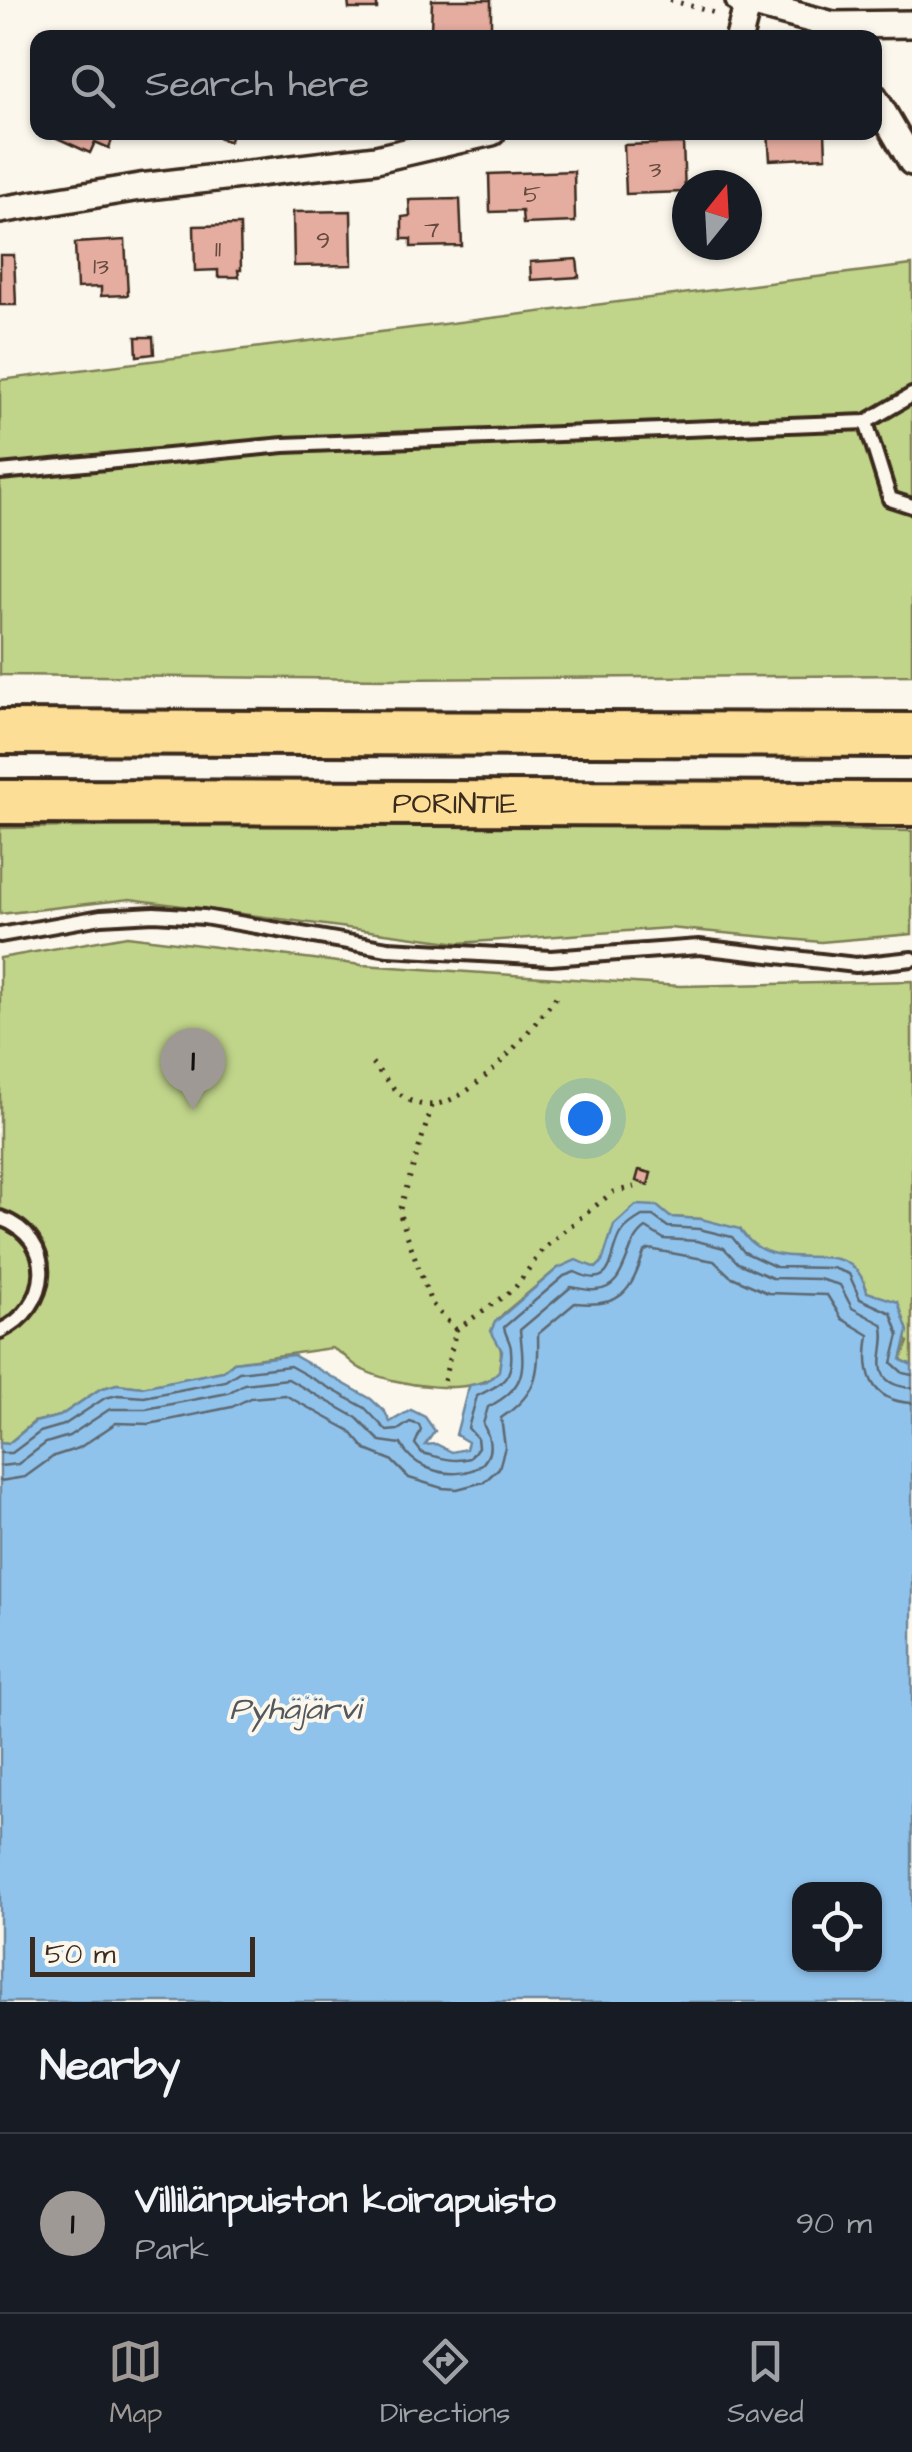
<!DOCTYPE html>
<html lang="en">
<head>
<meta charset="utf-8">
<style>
  body { margin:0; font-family:"Architects Daughter",sans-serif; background:#20242c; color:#f1f3f6 }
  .controls { position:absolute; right:30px; bottom:30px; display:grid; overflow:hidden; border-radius:20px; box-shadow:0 2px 8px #0004 }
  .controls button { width:90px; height:90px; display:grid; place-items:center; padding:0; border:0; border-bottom:2px solid #363941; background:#171b24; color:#f1f3f6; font:50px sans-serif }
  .compass { position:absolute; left:672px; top:170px; width:90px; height:90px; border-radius:50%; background:#171b24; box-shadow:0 2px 8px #0004; rotate:18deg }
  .scale { position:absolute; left:30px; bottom:25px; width:225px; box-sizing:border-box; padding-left:10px; border:5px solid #3b2a1e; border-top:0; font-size:28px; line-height:35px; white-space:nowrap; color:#3b2a1e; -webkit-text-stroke:8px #fbf7ec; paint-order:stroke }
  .you { position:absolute; left:585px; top:1118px; width:35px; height:35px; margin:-25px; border:8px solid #fff; border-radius:50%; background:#1a73e8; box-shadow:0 0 0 15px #1a73e833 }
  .badge { display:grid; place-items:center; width:65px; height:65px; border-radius:50%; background:#9f9995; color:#111; font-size:32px; font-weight:700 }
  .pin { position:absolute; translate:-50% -82px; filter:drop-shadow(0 2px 5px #0008) }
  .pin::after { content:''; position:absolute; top:52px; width:35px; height:30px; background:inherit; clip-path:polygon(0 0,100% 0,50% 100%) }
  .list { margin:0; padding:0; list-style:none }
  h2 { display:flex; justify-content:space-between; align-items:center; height:130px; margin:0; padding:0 40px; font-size:42px }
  h2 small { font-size:32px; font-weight:400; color:#9ea1a6 }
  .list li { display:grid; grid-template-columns:65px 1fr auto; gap:30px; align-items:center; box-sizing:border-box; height:180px; padding:0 40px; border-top:2px solid #363941 }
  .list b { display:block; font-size:38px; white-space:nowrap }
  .list p { margin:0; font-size:32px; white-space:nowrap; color:#9ea1a6 }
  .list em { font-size:32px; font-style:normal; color:#9ea1a6 }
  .icon { flex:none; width:55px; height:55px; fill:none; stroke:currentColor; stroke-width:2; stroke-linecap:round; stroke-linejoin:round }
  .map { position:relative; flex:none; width:912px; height:2002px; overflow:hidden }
  .search { position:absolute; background:#171b24; box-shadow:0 2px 8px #0004; left:30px; right:30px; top:30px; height:110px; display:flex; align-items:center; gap:25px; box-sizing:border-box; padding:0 35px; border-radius:20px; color:#9ea1a6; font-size:38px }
  .sheet { height:310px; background:#171b24 }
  nav { display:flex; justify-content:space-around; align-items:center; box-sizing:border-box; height:140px; border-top:2px solid #363941; background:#171b24; font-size:28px; color:#9ea1a6 }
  nav a { display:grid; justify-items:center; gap:5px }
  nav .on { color:#9f9995 }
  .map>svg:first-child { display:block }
  .green { fill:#c0d48a; stroke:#7e7f54; stroke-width:2.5 }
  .water { fill:#90c3ec; stroke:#6e869a; stroke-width:2.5; fill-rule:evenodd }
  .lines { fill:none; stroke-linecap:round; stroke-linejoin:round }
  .shore { stroke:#5d6770; stroke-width:2.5 }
  .building { fill:#e5aca0; stroke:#3b2a1e; stroke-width:2.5 }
  .service-casing { stroke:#3b2a1e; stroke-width:20 }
  .minor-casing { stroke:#3b2a1e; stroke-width:32 }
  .motorway-casing { stroke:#3b2a1e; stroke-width:50 }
  .path { stroke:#3b2a1e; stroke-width:5; stroke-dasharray:2.5 8; stroke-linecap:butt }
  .service { stroke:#fbf7ec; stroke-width:12 }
  .minor { stroke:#fbf7ec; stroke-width:25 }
  .motorway { stroke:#fcde96; stroke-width:42 }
  .labels { text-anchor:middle; stroke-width:8; stroke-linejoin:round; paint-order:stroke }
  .number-label { font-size:25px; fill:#664a3e }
  .street-label { font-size:30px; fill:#3b2a1e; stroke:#fbf7ec }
  .water-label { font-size:32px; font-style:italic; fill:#54585c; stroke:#fbf7ec }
</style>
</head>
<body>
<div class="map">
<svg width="912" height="2002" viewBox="0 0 912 2002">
  <rect width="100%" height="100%" fill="#fbf7ec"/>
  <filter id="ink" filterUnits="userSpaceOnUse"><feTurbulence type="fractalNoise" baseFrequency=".01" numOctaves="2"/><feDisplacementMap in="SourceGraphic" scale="20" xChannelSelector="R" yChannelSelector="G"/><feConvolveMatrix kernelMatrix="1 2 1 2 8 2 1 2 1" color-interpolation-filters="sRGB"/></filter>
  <g filter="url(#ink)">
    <g class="green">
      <polygon points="912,265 912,675 390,679 0,675 0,380"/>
      <polygon points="420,823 912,831 912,934 821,942 669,928 459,943 130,899 0,914 0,828"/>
      <path d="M127 936 362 965 680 986 912 981V1365L901 1360 908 1342 883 1299 867 1292 864 1281 797 1258 779 1257 764 1252 701 1219 670 1217 596 1268H558L503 1314C484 1334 501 1335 501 1353 501 1359 499 1365 500 1371 477 1399 393 1385 363 1370 350 1364 347 1354 331 1348L234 1362 223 1371 190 1378 142 1387 117 1384 100 1389 60 1416 34 1422 8 1444 0 1443V958Z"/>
    </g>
    <path class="water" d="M636 1205 657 1206 670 1217 701 1219 740 1229C776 1286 851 1225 867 1292L898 1302 908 1331 901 1360 912 1365V2002H0V1443L8 1444 35 1422 60 1416 100 1389 117 1384 142 1387 223 1371 234 1362 293 1355 371 1399 385 1412 390 1422 411 1410 425 1417 435 1431 425 1445 436 1444 452 1452 466 1449 468 1442 456 1435 467 1392 470 1385 487 1382 499 1371 502 1351 491 1331 495 1322 558 1268 576 1260 596 1268 602 1262 614 1225ZM800 1890H874V1964H800Z"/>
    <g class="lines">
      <g class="shore">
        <path d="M0 1453H12L40 1432 64 1425 105 1398 118 1395 144 1397 225 1381 239 1372 290 1366 365 1408 387 1431 398 1430 410 1422 419 1425 421 1430 415 1444 422 1453C440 1457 451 1463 470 1458L478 1447 477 1438 468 1428 477 1396C499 1385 514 1381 511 1350 511 1342 505 1335 504 1327L564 1276 575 1272C616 1292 608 1255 622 1232 626 1226 635 1220 642 1216H653L668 1227 699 1229 732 1237 744 1252 776 1267 833 1268 849 1274 860 1299 891 1313 899 1335 892 1363 903 1373 912 1375"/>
        <path d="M0 1466 18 1464 46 1443 69 1436 110 1409H146L228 1393 244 1384 288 1379 357 1418 380 1441 401 1444C422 1488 515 1483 483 1424L488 1407C528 1387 524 1368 520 1330L571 1287C579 1288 588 1291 596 1290 629 1288 622 1245 646 1228L664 1239 697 1241 724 1248 738 1263 772 1278 819 1279 840 1285 852 1308 882 1324C891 1348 861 1384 912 1388"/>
        <path d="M0 1481 25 1477 54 1456 79 1448 116 1423 149 1424 232 1407 250 1398 285 1395 349 1430 366 1450 391 1460 409 1478 442 1488 457 1489 484 1482 499 1468 505 1447 501 1418C537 1394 539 1375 538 1334L575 1303C620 1308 631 1293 644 1252L649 1249 714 1261 730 1276 768 1293 827 1295 842 1319 869 1335C863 1370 868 1401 912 1403"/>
      </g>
    </g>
    <g class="building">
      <polygon points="348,0 377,0 377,9 349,9"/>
      <polygon points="432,0 491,0 491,33 467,33 467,38 443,38 443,32 431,32"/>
      <polygon points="44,132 115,132 109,148 95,142 90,153"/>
      <polygon points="208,132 233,132 229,142"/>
      <polygon points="768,132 825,132 826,157 770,160"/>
      <polygon points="683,143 685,192 626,194 624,145"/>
      <polygon points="574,171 575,222 523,224 522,211 490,212 489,174"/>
      <polygon points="460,199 462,246 411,247 411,239 402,239 402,217 410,216 409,200"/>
      <polygon points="351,211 352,265 294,266 293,212"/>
      <polygon points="240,225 241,270 238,270 239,277 218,277 218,270 195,271 194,226"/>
      <polygon points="125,240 128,295 101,296 101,287 77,288 75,243"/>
      <polygon points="0,255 14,255 16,305 0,305"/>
      <polygon points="577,259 579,277 531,280 530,262"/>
      <polygon points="136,337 153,337 154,354 137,356"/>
      <polygon points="639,1170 651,1173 648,1185 636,1181"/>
    </g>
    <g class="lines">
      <defs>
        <g id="service">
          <polyline points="866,422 890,499 912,506"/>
          <polyline points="0,472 284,445 866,422 912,395"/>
          <polyline points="0,935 101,917 154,914 204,917 388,949 551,958 699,947 856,965 912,959"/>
          <path d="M0 1218C58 1239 52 1307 0 1331"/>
        </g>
        <g id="minor">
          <polyline points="739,0 833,25 912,24"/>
          <polyline points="739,38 748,2"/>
          <polyline points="874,97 912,162"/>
          <polyline points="0,210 140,187 376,159 492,132"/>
        </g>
        <g id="motorway">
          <polyline points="0,732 912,735"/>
          <path id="s1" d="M0 802 912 804"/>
        </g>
      </defs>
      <use href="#service" class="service-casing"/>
      <use href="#minor" class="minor-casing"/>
      <use href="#motorway" class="motorway-casing"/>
      <g class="path">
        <polyline points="670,0 715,13"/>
        <path d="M372 1063C383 1075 395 1094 411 1101 462 1126 533 1025 560 992"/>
        <polyline points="432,1106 399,1212 431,1303 456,1330 443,1385"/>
        <polyline points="456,1330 514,1289 544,1248 580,1218 613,1192 634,1187"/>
      </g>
      <use href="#service" class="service"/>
      <use href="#minor" class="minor"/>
      <use href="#motorway" class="motorway"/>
    </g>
  </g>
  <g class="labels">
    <g class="number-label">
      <text x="655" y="177">3</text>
      <text x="532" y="202">5</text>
      <text x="432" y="237">7</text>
      <text x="323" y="248">9</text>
      <text x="218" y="257">11</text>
      <text x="101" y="274">13</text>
    </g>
    <g class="street-label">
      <text dy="10" stroke="none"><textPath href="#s1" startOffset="455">PORINTIE</textPath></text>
    </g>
    <g class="water-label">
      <text x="295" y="1719">Pyhäjärvi</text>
    </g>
  </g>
</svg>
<div class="controls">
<button><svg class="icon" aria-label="locate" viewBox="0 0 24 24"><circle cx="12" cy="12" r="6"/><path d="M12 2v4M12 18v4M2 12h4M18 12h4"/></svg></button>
</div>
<svg class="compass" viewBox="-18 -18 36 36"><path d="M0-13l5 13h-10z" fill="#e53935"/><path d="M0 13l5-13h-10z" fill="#9ea1a6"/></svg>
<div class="scale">50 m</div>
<div class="you"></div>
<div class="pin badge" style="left:193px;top:1110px">1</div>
<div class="search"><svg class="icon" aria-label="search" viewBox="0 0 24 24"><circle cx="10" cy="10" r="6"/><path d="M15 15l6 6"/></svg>Search here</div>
</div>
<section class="sheet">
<h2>Nearby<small></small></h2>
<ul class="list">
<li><span class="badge">1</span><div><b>Villilänpuiston koirapuisto</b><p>Park</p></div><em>90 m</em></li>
</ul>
</section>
<nav>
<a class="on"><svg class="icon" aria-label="map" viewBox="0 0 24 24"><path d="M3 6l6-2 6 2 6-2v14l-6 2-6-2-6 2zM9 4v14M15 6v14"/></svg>Map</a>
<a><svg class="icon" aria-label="directions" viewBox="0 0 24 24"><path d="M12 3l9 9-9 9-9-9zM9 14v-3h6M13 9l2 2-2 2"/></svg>Directions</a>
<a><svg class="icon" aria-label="saved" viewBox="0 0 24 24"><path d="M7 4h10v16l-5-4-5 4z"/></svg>Saved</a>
</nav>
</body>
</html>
